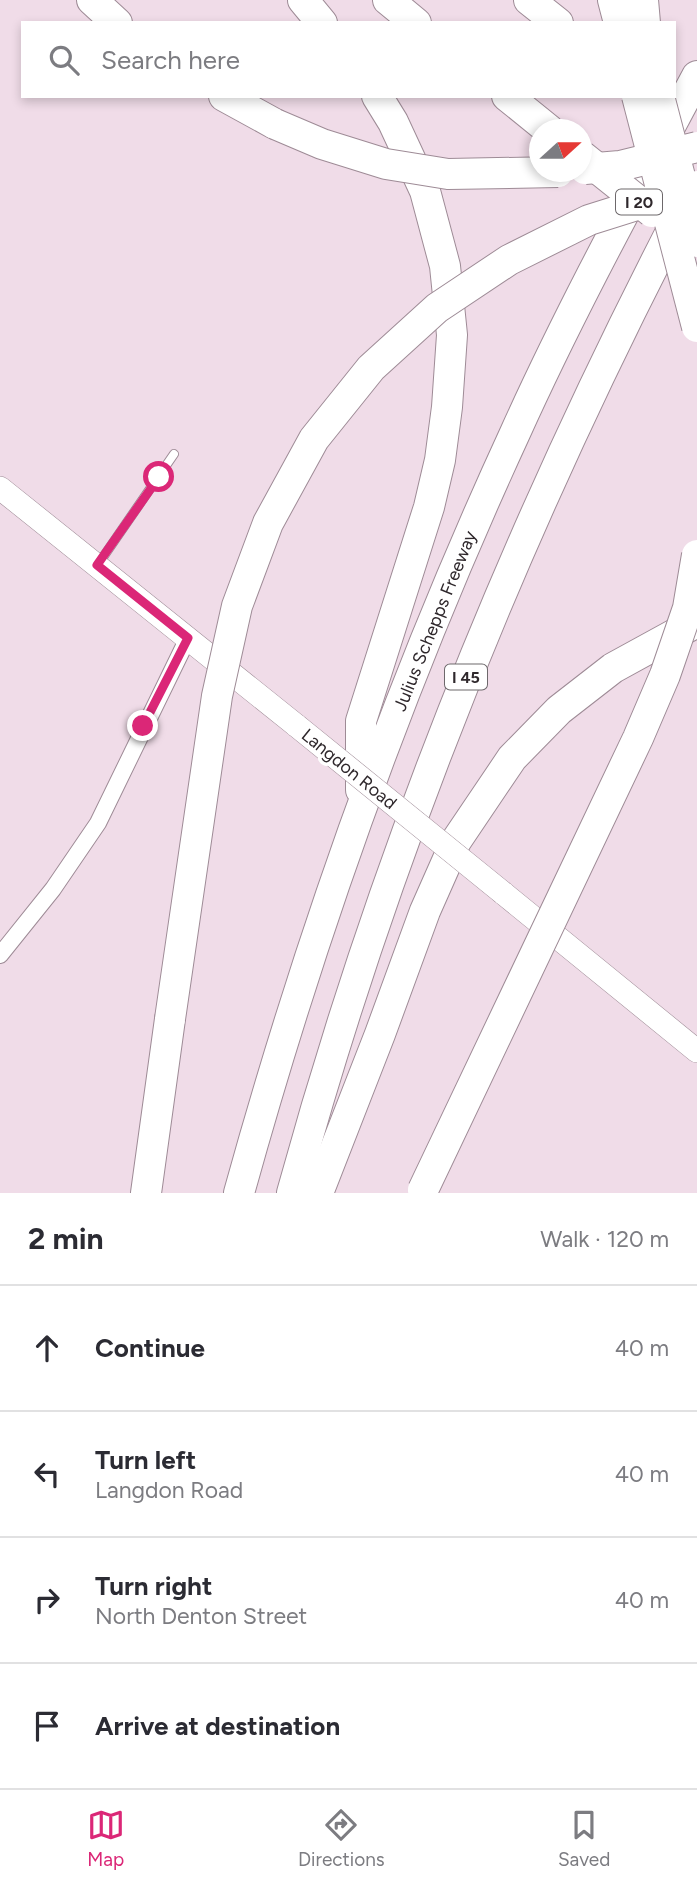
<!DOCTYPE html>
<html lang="en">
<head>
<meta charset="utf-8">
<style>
  body { margin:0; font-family:Figtree,sans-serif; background:#f7f7f7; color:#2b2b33 }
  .compass { position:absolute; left:529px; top:119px; width:63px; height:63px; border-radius:50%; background:#fff; box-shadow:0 4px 10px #0003; rotate:69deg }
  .stop { position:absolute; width:21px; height:21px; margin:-16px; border:5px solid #db2777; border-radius:50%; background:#fff }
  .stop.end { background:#db2777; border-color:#fff; box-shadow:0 2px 7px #0008 }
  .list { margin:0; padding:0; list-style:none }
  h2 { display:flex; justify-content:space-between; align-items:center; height:91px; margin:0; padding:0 28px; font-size:30px }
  h2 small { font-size:23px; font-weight:400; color:#7c7c81 }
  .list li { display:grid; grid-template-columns:46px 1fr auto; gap:21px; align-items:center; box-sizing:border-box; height:126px; padding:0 28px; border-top:2px solid #e1e1e2 }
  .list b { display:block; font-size:26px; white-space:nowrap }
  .list p { margin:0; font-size:23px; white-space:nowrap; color:#7c7c81 }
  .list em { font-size:23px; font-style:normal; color:#7c7c81 }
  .icon { flex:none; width:38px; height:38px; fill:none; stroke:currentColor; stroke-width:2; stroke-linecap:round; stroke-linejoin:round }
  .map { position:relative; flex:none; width:697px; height:1193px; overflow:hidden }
  .search { position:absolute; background:#fff; box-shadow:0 4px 10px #0003; left:21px; right:21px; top:21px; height:77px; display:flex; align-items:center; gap:18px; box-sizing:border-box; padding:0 24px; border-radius:0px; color:#7c7c81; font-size:26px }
  .sheet { height:595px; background:#fff }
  nav { display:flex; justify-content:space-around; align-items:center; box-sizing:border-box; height:98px; border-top:2px solid #e1e1e2; background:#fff; font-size:19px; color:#7c7c81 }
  nav a { display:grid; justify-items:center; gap:4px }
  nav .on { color:#db2777 }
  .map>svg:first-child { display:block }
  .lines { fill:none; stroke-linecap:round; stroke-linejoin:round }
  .lane-casing { stroke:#9e8b96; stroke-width:10 }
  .street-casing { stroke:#9e8b96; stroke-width:18 }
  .secondary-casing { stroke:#9e8b96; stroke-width:24 }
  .highway-casing { stroke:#9e8b96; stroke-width:32 }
  .lane { stroke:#fff; stroke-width:8 }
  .street { stroke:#fff; stroke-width:16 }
  .secondary { stroke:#fff; stroke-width:23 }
  .highway { stroke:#fff; stroke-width:30 }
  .secondary-bridge-casing { stroke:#9e8b96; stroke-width:24; stroke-linecap:butt }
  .highway-bridge-casing { stroke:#9e8b96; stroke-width:32; stroke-linecap:butt }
  .secondary-bridge { stroke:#fff; stroke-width:23 }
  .highway-bridge { stroke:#fff; stroke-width:30 }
  .route { stroke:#db2777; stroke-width:9 }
  .labels { text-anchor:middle; stroke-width:7; stroke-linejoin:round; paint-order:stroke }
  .shield { fill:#fff; stroke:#6d686b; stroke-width:2 }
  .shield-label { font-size:16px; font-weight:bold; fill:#2f282c }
  .street-label { font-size:18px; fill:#2f282c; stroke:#fff }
</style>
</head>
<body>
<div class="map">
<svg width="697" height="1193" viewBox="0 0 697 1193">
  <rect width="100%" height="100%" fill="#f0dce8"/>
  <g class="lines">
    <defs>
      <polyline id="lane" points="99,563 174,454"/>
      <polyline id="street" points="0,955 53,889 98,823 188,638"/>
      <g id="secondary">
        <polyline points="0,488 297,726"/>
        <polyline points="503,893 697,1051"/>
      </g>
      <g id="highway">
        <polyline points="92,0 117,23"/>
        <polyline points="303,0 322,23"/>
        <polyline points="388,0 416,23"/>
        <polyline points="529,0 558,23"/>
        <polyline points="613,0 619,23"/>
        <polyline points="643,0 645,23"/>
        <polyline points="224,96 275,124"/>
        <polyline points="507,96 549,130"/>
        <polyline points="361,790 361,721 429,507 440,460 447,407 452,335 445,266 425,191 393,122 377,96"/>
        <polyline points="146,1193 170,1019"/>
        <path d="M239 1193C311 933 402 678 515 433 570 311 634 194 697 76"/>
        <path d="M292 1193C385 854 518 527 679 216"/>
        <polyline points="318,1193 380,1034 425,911 456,841 512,758 559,710 613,668 697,622"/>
      </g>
    </defs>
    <use href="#lane" class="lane-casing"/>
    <use href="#street" class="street-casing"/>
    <use href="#secondary" class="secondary-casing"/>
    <use href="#highway" class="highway-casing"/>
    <use href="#lane" class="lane"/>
    <use href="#street" class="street"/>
    <use href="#secondary" class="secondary"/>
    <use href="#highway" class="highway"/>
    <defs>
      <polyline id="secondary-bridge" points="297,726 503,893"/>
      <g id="highway-bridge">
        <polyline points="637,96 697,327"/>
        <polyline points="659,96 697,242"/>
        <polyline points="275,124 322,144 386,164 448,174 558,172"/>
        <polyline points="582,156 652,212"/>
        <polyline points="585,169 620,166 697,147"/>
        <polyline points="170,1019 217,696 237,606 268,523 314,439 371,368 437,308 509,260 589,220 697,186"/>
        <polyline points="423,1190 638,738 665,675 688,608 697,555"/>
      </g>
    </defs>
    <use href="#secondary-bridge" class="secondary-bridge-casing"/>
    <use href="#highway-bridge" class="highway-bridge-casing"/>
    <use href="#secondary-bridge" class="secondary-bridge"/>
    <use href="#highway-bridge" class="highway-bridge"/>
  </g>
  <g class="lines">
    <polyline class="route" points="143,726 188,638 97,565 159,477"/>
  </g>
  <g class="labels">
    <g class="shield">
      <rect x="616" y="189.5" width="46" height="25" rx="5"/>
      <rect x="445" y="664.5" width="42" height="25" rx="5"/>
    </g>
    <g class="shield-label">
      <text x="639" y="208">I 20</text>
      <text x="466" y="683">I 45</text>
    </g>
    <g class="street-label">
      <text transform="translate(435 621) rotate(-68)" y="6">Julius Schepps Freeway</text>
      <text transform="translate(349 769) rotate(39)" y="6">Langdon Road</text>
    </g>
  </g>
</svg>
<svg class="compass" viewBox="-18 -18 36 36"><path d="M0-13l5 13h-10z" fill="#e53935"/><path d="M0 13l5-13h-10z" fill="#7c7c81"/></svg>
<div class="stop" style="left:159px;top:477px"></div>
<div class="stop end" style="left:143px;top:726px"></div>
<div class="search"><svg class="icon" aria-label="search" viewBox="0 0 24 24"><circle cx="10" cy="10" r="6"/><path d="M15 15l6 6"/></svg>Search here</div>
</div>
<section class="sheet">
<h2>2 min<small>Walk · 120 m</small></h2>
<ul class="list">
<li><svg class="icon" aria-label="ahead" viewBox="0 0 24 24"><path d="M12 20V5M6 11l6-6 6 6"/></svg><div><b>Continue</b></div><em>40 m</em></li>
<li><svg class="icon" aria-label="left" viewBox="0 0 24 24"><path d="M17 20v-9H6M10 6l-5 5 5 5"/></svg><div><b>Turn left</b><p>Langdon Road</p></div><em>40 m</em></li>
<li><svg class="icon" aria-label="right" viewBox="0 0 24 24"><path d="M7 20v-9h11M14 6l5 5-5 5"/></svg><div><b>Turn right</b><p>North Denton Street</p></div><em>40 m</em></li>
<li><svg class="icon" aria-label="arrive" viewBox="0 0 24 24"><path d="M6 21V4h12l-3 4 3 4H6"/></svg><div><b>Arrive at destination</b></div></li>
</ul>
</section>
<nav>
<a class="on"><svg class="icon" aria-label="map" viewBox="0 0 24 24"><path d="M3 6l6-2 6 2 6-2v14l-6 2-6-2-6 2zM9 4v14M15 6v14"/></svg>Map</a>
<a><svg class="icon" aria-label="directions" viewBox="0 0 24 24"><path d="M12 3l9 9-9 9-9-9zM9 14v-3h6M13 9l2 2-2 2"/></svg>Directions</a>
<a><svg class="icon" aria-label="saved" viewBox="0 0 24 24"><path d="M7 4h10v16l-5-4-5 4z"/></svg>Saved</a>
</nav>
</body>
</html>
